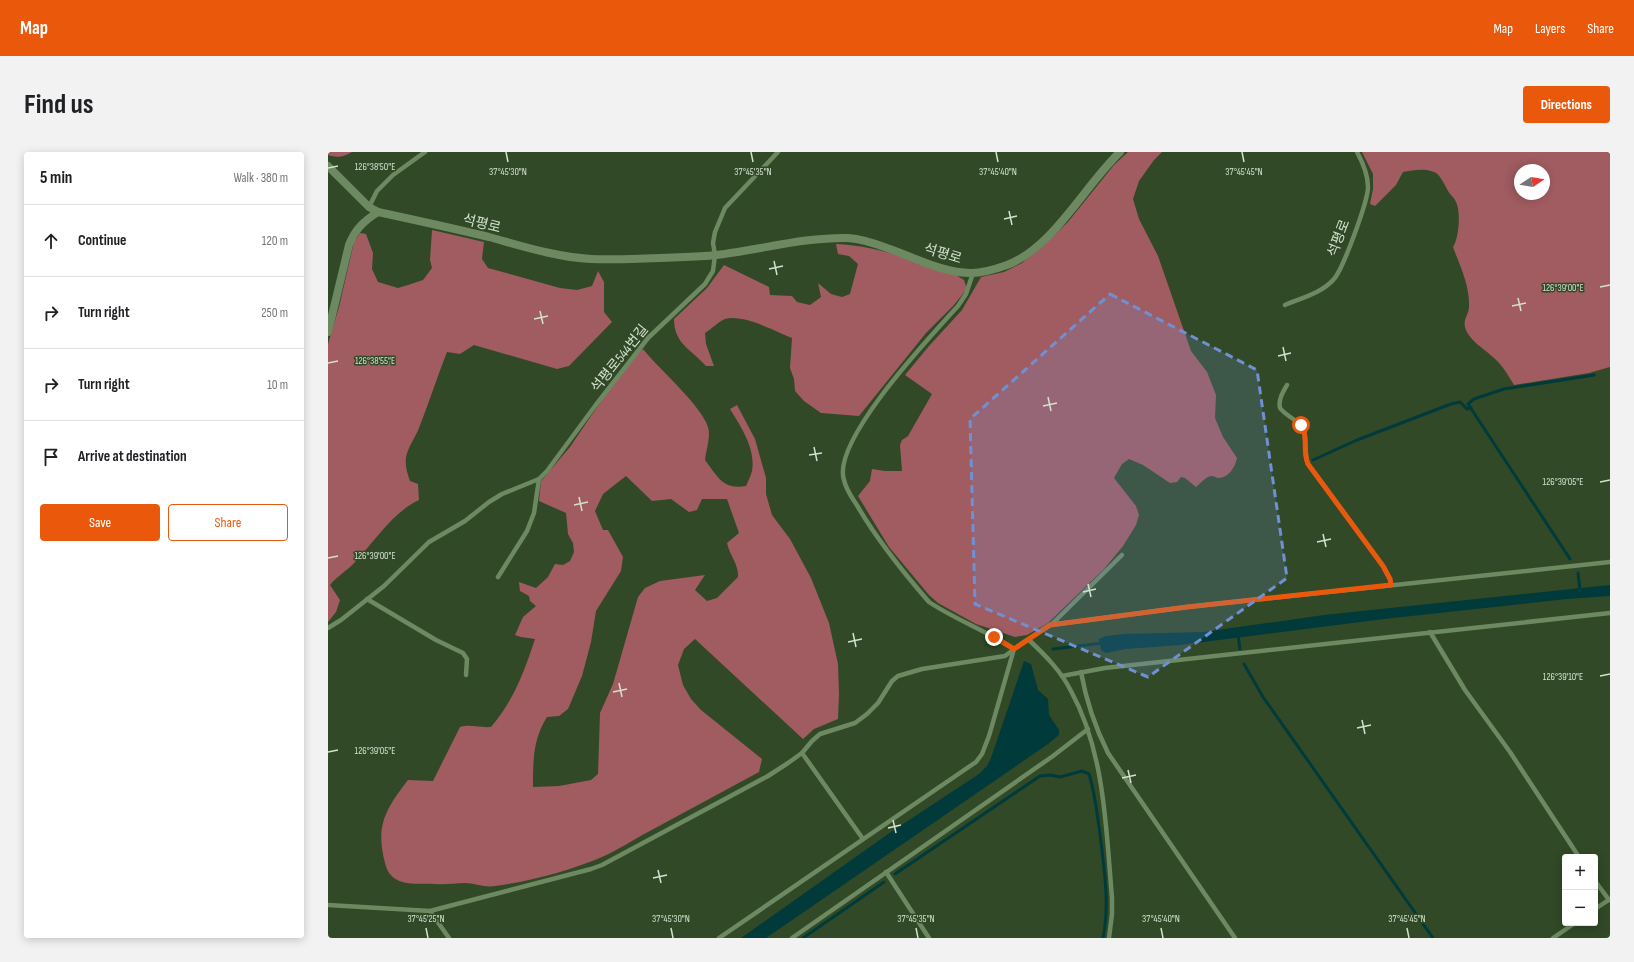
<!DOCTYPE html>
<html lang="en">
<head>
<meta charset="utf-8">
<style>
  body { margin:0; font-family:"Sofia Sans Condensed","Noto Sans KR",sans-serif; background:#f2f2f2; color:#202124 }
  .controls { position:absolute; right:12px; bottom:12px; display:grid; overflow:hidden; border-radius:4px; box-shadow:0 2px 10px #0003 }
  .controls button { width:36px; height:36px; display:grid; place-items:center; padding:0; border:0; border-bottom:1px solid #e0e0e0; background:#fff; color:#202124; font:20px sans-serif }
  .compass { position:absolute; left:1186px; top:12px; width:36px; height:36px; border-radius:50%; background:#fff; box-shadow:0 2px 10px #0003; rotate:78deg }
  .stop { position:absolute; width:12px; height:12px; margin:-9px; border:3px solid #ea580c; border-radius:50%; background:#fff }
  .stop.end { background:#ea580c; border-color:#fff; box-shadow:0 1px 4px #0008 }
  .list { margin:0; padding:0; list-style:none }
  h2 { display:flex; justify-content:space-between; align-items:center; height:52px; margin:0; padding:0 16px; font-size:17px }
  h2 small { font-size:13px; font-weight:400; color:#757577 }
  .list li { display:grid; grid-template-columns:26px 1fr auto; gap:12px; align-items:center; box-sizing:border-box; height:72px; padding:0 16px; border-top:1px solid #e0e0e0 }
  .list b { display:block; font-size:15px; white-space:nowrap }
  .list em { font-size:13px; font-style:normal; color:#757577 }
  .actions { display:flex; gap:8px; padding:12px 16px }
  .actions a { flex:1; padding:9px 0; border:1px solid #ea580c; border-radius:4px; text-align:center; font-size:14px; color:#ea580c }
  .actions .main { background:#ea580c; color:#fff }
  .icon { flex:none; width:22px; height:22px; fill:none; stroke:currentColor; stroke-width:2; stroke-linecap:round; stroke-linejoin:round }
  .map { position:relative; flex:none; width:1282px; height:786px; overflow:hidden; border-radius:4px }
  header { display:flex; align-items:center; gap:24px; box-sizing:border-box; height:56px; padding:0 20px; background:#ea580c; color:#fff }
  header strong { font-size:19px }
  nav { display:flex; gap:22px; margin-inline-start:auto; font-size:14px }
  .intro { display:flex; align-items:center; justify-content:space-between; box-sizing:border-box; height:96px; padding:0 24px }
  h1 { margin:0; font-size:28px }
  .button { padding:10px 18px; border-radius:4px; background:#ea580c; color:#fff; font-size:14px; font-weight:700 }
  main { display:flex; gap:24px; padding:0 24px }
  aside { flex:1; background:#fff; border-radius:4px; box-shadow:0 2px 10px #0003 }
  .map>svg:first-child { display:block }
  .forest { fill:#a05c60; fill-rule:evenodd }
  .water { fill:#013a3b }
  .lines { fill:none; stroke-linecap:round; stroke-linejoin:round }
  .stream { stroke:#013a3b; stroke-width:3 }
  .lane { stroke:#6c8961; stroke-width:4.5 }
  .street { stroke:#6c8961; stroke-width:8 }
  .route { stroke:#ea580c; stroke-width:5 }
  .marked { fill:#6f90d3; fill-opacity:0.2; stroke:#6f90d3; stroke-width:3; stroke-dasharray:8 5; stroke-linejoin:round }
  .ticks { fill:none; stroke:#d3e1cd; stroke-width:1.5 }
  .labels { text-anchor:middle; stroke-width:3; stroke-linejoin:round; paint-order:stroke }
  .street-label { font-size:14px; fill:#d3e1cd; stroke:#314927 }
  .ticks-label { font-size:10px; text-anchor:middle; fill:#d3e1cd; stroke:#314927; stroke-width:3; stroke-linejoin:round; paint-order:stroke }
</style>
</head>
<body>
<header>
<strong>Map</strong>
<nav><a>Map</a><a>Layers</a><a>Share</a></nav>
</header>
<div class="intro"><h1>Find us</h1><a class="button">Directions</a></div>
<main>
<aside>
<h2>5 min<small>Walk · 380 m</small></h2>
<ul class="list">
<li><svg class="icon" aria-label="ahead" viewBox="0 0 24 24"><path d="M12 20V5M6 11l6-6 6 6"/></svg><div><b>Continue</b></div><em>120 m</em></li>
<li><svg class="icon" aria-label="right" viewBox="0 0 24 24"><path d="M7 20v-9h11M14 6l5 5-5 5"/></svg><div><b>Turn right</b></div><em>250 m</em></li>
<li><svg class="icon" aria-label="right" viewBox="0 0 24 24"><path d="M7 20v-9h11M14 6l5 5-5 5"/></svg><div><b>Turn right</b></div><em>10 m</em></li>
<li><svg class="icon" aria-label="arrive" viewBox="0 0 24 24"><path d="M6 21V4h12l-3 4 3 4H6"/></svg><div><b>Arrive at destination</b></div></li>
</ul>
<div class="actions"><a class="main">Save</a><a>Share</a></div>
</aside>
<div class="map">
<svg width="1282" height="786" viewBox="0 0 1282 786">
  <rect width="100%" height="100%" fill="#314927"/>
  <g class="forest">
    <path d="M0 0H24C16 5 9 6 0 3Z"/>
    <path d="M800 0H834L826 8 811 29 805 47 811 67 830 104 863 199 879 220 888 243 887 266 895 285 909 306C907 315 901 326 890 326 889 326 886 324 884 324 878 324 872 332 868 335L857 326 853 325 849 330 842 331 815 313 801 307 794 312 786 326 808 354 811 363 808 373 795 394 776 417 720 471 699 483 687 485 648 472 610 451 601 443 561 395 530 344 542 329 544 317 557 319H574L572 293 574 288 580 284 604 242 577 223 601 194 634 158 653 125 676 120 694 111 713 96 740 70 786 13Z"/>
    <path d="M1034 0H1282V215L1261 221 1186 233C1180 223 1175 214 1166 206 1158 198 1140 188 1137 175 1135 167 1141 162 1141 155 1142 134 1132 114 1125 95 1131 86 1133 60 1128 50 1126 45 1121 42 1119 37 1116 32 1112 22 1106 20 1097 16 1085 18 1075 20L1068 33 1047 54 1042 52 1045 37V22ZM1192 18H1216V42H1192Z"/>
    <path d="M104 78 156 90 154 107 160 116 232 136 249 138 264 134 270 119 276 130V160L284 170 241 214 229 217 146 193 132 202 119 200C109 225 101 251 91 276 87 286 80 295 78 305 77 314 79 321 82 329L90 332 91 348C66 359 46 390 27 410 19 419 9 424 2 433L12 448 8 460 0 470V192L11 155 26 90 32 81 38 82 45 101 44 117 50 130 70 136 80 133 95 128 104 116 102 108Z"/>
    <path d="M508 92C551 94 588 109 628 123L636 128 639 137 625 154 598 181 531 264 493 261 476 249 467 239 466 227 462 216 464 186C446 179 416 162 397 167 393 168 382 178 377 181L378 192 386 214H378C363 197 346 192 346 167L379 136 396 113 441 135 442 143 464 144 469 150 482 153 493 145 490 131 503 142 514 145 522 142 530 112 521 104 510 102Z"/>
    <path d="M315 197C330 216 374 254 380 275 383 284 378 299 377 308 390 325 395 338 418 334 420 329 423 324 424 319 428 297 413 275 402 257L409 253 427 287 438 326V342L444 363 462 387 483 426 501 471 510 512 511 542 510 567 486 577 475 587 367 487 356 497 350 513 355 533 363 547 373 558 434 607 431 620C394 640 357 660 320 680 305 688 290 698 274 705 244 718 200 730 167 734 157 736 147 731 137 731 127 731 117 733 107 732 86 731 63 736 57 711 47 673 58 657 80 628L105 629 132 575C143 572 151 576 163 575 186 548 196 520 207 487L193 485 187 483 195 465 208 454 202 449 201 444 192 439 191 430 208 436 220 425 227 412 235 413 242 409 246 400 245 391 240 382 238 361 211 349 213 329 242 295 265 261 306 204ZM298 324 324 349 343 347 361 360 369 358 374 347H399L411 381 399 391C402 404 411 413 410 425L389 446 379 449 367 438 377 423 332 429 317 436 310 445 285 532 272 561 270 622 263 628 231 634 205 635C205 609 205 587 219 565L231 564 240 557 254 524 263 490 268 459 293 419 295 405 280 378H275L267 359 275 342Z"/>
  </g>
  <g class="water">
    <polygon points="1282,433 1282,444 1239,447 1056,467 852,493 797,497 778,501 773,498 771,487 778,484 796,482 876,480 996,463"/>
    <polygon points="696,509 703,512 710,538 720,547 721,563 731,578 731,583 720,592 438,786 413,786 563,680 651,622 659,614 663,606"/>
  </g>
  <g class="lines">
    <g class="stream">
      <polyline points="985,308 1029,288 1123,252 1132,250 1139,257 1143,256"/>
      <polyline points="1242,407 1140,252 1146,247 1176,237 1266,223"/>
      <polyline points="1250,421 1252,439"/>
      <polyline points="910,483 912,497"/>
      <polyline points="725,497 775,491"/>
      <polyline points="916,512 935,545 1105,786"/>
      <path d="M567 722 712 624 722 623 732 625 754 619 761 622C767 641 769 662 772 682 776 716 782 752 775 786"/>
      <polyline points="475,786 556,730"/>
    </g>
    <g class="lane">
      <polyline points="41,55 49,39 65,23 97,0"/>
      <path d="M645 121 638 142 630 154C603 184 503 289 516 328 518 338 525 347 530 355 550 389 575 420 601 450 628 468 659 479 686 497"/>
      <path d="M957 153C973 146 994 141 1006 127 1015 117 1040 49 1040 35 1040 23 1035 11 1029 0"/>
      <path d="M959 233C955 240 950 248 952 256 958 264 968 267 974 275 980 284 975 299 980 312L1055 414 1062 427 1063 433"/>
      <polyline points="170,425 199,379 206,361 211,327"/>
      <polyline points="39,447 108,488 135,501 139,507 138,523"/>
      <polyline points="723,473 794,403"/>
      <polyline points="0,476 13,468 56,434 101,390 137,369 161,350 174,342 211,327 219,319 267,254 320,186 377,132 385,119 387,103 385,91 387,80 397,56 450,0"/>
      <polyline points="1102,480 1137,538 1182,600 1251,705"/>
      <path d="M701 488C717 503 733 519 743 539 777 601 778 677 784 746V762L781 786"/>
      <path d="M753 520C758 548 767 575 780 601L907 786"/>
      <polyline points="734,524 777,516 1282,461"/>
      <polyline points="474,601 535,687"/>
      <polyline points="558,720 601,786"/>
      <polyline points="1267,729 1281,748"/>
      <polyline points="0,753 102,759 263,717 274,713 440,624 460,611 474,601 484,589 492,582 527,571 539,562 550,551 564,529 570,524 594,517 677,504 693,492 722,473 859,455 1282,410"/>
      <polyline points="1267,757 1282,747"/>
      <polyline points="102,759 121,786"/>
      <polyline points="391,786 648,610 654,602 661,584 686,497"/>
      <polyline points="464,786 725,604 760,577"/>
      <polyline points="1225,786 1247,771"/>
    </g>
    <g class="street">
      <path d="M0 14 41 55 50 60C87 68 124 76 161 85 194 94 228 105 263 107 286 108 309 107 332 106 350 105 369 105 388 103 432 98 476 85 520 86 534 87 546 91 559 96 586 105 614 121 643 121 655 121 668 117 679 113 725 96 757 33 792 0"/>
      <path d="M0 180 21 93C27 77 36 69 50 60"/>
    </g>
  </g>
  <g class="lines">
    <path class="route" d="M666 485 686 497 722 473 859 455 1063 433 1062 427 1055 414 980 312C974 299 981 285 973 273"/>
  </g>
  <path class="marked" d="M782 142 929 218 959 426 820 525 647 452 642 267Z"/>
  <path class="ticks" d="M178 0 180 10M423 0 425 10M668 0 670 10M914 0 916 10M0 16 10 14M681 59 684 73M676 67 689 64M446 109 449 123M441 117 455 114M1272 135 1282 133M1190 146 1193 159M1184 154 1198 151M212 159 215 172M206 167 220 164M955 195 958 209M950 204 963 201M0 211 10 209M720 245 723 259M715 254 729 251M486 295 489 309M481 303 494 301M1272 330 1282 328M251 345 254 359M246 353 260 350M995 382 998 395M989 390 1003 387M0 406 10 404M760 432 763 445M755 440 768 437M525 481 528 495M520 490 534 487M1272 524 1282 522M291 531 294 545M285 540 299 537M1034 568 1037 582M1029 576 1043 573M0 600 10 598M800 618 803 631M794 626 808 623M565 668 568 681M560 676 573 673M330 718 333 731M325 726 339 723M98 776 100 786M343 776 345 786M588 776 590 786M833 776 835 786M1079 776 1081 786"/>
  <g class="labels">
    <g class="street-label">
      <text transform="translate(154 71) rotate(14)" y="5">석평로</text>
      <text transform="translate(1010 86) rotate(-69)" y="5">석평로</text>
      <text transform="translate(615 101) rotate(17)" y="5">석평로</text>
      <text transform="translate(291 206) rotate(-51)" y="5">석평로544번길</text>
    </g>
  </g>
  <g class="ticks-label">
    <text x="47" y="18">126°38'50"E</text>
    <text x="180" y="23">37°45'30"N</text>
    <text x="425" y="23">37°45'35"N</text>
    <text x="670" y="23">37°45'40"N</text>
    <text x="916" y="23">37°45'45"N</text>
    <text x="1235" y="139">126°39'00"E</text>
    <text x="47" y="212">126°38'55"E</text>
    <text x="1235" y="333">126°39'05"E</text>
    <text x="47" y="407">126°39'00"E</text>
    <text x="1235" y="528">126°39'10"E</text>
    <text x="47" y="602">126°39'05"E</text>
    <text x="98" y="770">37°45'25"N</text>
    <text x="343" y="770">37°45'30"N</text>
    <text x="588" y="770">37°45'35"N</text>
    <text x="833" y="770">37°45'40"N</text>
    <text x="1079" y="770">37°45'45"N</text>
  </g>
</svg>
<div class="controls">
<button>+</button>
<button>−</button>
</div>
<svg class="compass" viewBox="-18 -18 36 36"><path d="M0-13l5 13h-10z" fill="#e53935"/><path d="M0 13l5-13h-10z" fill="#757577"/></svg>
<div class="stop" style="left:973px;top:273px"></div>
<div class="stop end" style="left:666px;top:485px"></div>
</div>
</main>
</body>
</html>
